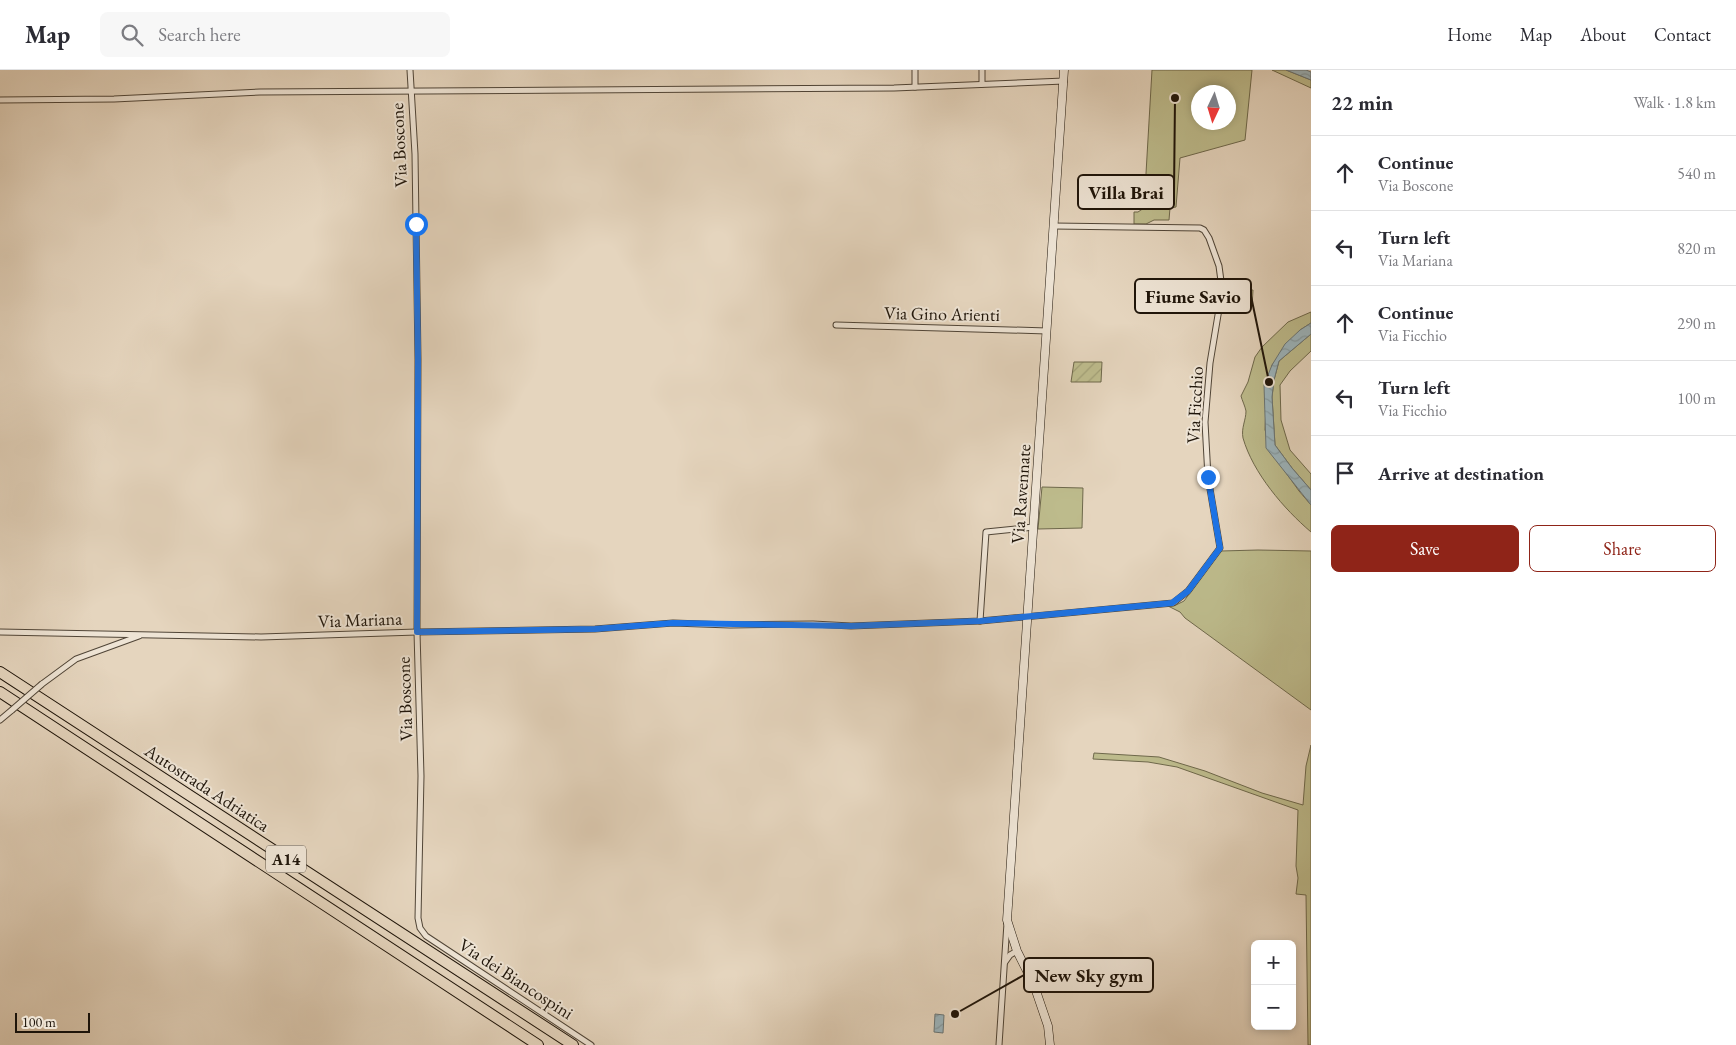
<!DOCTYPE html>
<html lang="en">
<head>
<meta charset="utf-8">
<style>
  body { margin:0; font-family:"EB Garamond",serif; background:#f7f7f7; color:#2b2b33 }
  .controls { position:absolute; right:15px; bottom:15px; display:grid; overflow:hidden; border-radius:8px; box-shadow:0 2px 8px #0003 }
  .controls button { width:45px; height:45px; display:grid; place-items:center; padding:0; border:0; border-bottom:1px solid #e1e1e2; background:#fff; color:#2b2b33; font:25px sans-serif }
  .compass { position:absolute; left:1191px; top:15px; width:45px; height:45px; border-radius:50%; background:#fff; box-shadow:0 2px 8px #0003; rotate:184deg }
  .scale { position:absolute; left:15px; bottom:12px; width:75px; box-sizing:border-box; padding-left:5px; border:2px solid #1f150a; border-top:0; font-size:14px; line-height:18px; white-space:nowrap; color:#1f150a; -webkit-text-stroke:4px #eee4d5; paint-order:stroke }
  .stop { position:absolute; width:15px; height:15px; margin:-11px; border:4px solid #1a73e8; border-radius:50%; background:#fff }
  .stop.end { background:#1a73e8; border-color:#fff; box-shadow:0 1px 5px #0008 }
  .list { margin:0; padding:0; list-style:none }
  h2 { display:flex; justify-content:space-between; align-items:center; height:65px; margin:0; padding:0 20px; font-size:21px }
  h2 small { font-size:16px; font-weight:400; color:#7c7c81 }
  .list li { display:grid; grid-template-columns:32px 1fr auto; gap:15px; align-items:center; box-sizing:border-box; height:75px; padding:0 20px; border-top:1px solid #e1e1e2 }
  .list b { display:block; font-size:19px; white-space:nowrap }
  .list p { margin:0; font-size:16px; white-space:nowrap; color:#7c7c81 }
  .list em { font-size:16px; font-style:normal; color:#7c7c81 }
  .actions { display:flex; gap:10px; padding:15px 20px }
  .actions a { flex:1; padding:11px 0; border:1px solid #8f2418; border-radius:8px; text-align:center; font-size:18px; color:#8f2418 }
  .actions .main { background:#8f2418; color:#fff }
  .icon { flex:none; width:28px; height:28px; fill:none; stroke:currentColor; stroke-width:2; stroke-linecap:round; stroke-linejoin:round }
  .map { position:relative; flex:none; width:1311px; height:975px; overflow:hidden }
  header { display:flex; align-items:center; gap:30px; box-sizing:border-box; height:70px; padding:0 25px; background:#fff; border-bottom:1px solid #e1e1e2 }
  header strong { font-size:24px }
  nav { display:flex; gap:28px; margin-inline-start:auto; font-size:18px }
  .search { width:350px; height:45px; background:#f7f7f7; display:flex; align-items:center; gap:12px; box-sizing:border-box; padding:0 18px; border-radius:8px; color:#7c7c81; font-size:19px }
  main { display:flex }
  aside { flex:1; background:#fff }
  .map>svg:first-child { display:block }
  .grass { fill:#bdbb8c; stroke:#6e684b; fill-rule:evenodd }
  .garden { fill:url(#garden-furrows); stroke:#6e684b }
  .water { fill:url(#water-waves); stroke:#6a7575 }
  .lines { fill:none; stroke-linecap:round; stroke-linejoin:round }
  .street-casing { stroke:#504537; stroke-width:7 }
  .secondary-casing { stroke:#1f150a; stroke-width:9 }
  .highway-casing { stroke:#1f150a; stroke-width:12 }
  .street { stroke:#eee4d5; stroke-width:5 }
  .secondary { stroke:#eee4d5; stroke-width:8 }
  .highway { stroke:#e5d5be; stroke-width:10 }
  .street-bridge-casing { stroke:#504537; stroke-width:7; stroke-linecap:butt }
  .street-bridge { stroke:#eee4d5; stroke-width:5 }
  .route { stroke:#1a73e8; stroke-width:6 }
  .labels { text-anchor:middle; stroke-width:4; stroke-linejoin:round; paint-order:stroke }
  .shield { fill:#eee4d5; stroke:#5d5347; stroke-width:1 }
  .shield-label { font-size:16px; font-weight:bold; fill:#1f150a }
  .street-label { font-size:18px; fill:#1f150a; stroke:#eee4d5 }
  .leader { fill:none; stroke:#1f150a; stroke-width:2 }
  .callout-dot { fill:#1f150a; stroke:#eee4d5; stroke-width:2 }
  .callout { fill:#eee4d5; stroke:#1f150a; stroke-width:2 }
  .callout-label { font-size:19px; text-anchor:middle; font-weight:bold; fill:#1f150a }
</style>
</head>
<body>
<header>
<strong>Map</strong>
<div class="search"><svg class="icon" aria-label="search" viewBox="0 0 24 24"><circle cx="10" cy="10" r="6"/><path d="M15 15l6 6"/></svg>Search here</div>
<nav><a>Home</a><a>Map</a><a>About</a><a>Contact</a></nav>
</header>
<main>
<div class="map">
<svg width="1311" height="975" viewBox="0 0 1311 975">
  <defs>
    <pattern id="garden-furrows" width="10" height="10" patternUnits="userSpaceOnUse" patternTransform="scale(1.25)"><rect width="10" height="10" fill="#bdbb8c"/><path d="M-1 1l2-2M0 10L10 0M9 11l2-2" fill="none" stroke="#a2a077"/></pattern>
    <pattern id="water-waves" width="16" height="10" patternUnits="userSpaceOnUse" patternTransform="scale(1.25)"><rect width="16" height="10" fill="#9cb5bd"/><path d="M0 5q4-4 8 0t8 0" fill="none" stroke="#869ba1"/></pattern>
  </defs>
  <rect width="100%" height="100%" fill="#e5d5be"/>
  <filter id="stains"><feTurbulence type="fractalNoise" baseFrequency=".004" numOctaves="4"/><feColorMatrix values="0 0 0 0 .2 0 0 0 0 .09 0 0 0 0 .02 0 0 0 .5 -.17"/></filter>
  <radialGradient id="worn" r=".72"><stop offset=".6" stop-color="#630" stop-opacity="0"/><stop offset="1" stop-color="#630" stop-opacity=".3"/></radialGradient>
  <g class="grass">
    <path d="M1152 0H1252L1245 70 1180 88 1176 137 1170 138 1169 150H1154L1146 154H1134V142H1138L1144 138ZM1198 22H1228V52H1198Z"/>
    <polygon points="1272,0 1286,0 1311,10 1311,18"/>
    <polygon points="1226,220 1253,220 1252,237 1223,236"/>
    <path d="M1311 242V253L1300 260 1272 295 1266 338 1265 360 1284 400 1299 421 1311 435V462C1284 439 1253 403 1243 368 1241 358 1246 350 1246 341 1245 336 1242 330 1241 326L1248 312 1255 287 1262 277 1288 252Z"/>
    <polygon points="1311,264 1311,281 1290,301 1280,315 1281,350 1290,380 1311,404 1311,420 1292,398 1275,375 1272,327 1274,310 1279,291"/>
    <polygon points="1042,417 1083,418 1082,458 1038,459"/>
    <polygon points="1258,480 1311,481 1311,640 1185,548 1180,542 1168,536 1176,535 1184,531 1221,481"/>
    <polygon points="1311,675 1311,975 1308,975 1306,825 1296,824 1298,808 1296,796 1298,740 1177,697 1148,692 1093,689 1094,683 1159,687 1205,701 1262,723 1303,735 1306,696"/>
  </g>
  <polygon class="garden" points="1074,292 1102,292 1101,312 1071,312"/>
  <g class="water">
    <polygon points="1286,0 1306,0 1311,2 1311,10"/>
    <polygon points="1311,253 1311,264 1279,291 1274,310 1272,327 1275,375 1292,398 1311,420 1311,435 1266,378 1264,315 1272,295 1285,274 1300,260"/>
    <polygon points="935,944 944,945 943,963 934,962"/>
  </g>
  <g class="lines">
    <defs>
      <g id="street">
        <polyline points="410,0 415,84 418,289 417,562 421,706 418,848 420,858 426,866 591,975"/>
        <polyline points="915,0 915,17"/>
        <polyline points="982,14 982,0"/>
        <polyline points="0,30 114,29 260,22 894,18 1064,11"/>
        <polyline points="836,255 1047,261"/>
        <polyline points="980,551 986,462 1034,457"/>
        <polyline points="0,562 261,567 417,562 595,559 673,553 730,555 813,554 851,556 980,551 1173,533 1188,521 1220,478 1208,407 1205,352 1210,293 1220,233 1221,211 1219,196 1209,168 1204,160 1200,158 1054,156"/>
        <polyline points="42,614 76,589 139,566"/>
        <polyline points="0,650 12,640"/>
        <polyline points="1005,892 1010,885 1017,881"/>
        <polyline points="999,975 1007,853"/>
      </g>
      <polyline id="secondary" points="1050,975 1048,956 1034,915 1017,881 1007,850 1064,0"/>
      <g id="highway">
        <polyline points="0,602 573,975"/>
        <polyline points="0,622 538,975"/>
      </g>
    </defs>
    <use href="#street" class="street-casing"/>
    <use href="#secondary" class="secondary-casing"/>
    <use href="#highway" class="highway-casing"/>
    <use href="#street" class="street"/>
    <use href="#secondary" class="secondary"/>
    <use href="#highway" class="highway"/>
    <defs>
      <polyline id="street-bridge" points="12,640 42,614"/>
    </defs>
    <use href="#street-bridge" class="street-bridge-casing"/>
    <use href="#street-bridge" class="street-bridge"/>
  </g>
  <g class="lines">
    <polyline class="route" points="416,154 418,289 417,562 595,559 673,553 851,556 980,551 1172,533 1188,521 1220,478 1208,407"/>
  </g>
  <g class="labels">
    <rect class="shield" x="266" y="775.5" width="40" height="27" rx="4"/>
    <g class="shield-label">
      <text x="286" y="795">A14</text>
    </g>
    <g class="street-label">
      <text transform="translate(399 75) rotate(-93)" y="6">Via Boscone</text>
      <text transform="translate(942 244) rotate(1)" y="6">Via Gino Arienti</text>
      <text transform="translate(1195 335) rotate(-87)" y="6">Via Ficchio</text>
      <text transform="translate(1021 424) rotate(-86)" y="6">Via Ravennate</text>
      <text transform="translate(360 550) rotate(-2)" y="6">Via Mariana</text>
      <text transform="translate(405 629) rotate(-92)" y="6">Via Boscone</text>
      <text transform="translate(207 718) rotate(33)" y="6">Autostrada Adriatica</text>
      <text transform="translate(516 909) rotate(33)" y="6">Via dei Biancospini</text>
    </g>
  </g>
  <path class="leader" d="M1175 28L1174 122M1269 312L1251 226M955 944L1024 905"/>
  <g class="callout-dot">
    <circle cx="1175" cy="28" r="5"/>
    <circle cx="1269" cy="312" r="5"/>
    <circle cx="955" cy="944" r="5"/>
  </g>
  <g class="callout">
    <rect x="1078" y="105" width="96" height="34" rx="5"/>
    <rect x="1135" y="209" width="116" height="34" rx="5"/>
    <rect x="1024" y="888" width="129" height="34" rx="5"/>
  </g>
  <g class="callout-label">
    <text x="1126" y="129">Villa Brai</text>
    <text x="1193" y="233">Fiume Savio</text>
    <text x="1089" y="912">New Sky gym</text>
  </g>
  <rect width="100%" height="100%" filter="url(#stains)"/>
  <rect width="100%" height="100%" fill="url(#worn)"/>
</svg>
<div class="controls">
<button>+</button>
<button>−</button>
</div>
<svg class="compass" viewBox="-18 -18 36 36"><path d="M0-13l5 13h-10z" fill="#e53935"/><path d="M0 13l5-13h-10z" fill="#7c7c81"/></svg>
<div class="scale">100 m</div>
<div class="stop" style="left:416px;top:154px"></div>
<div class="stop end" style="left:1208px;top:407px"></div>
</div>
<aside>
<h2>22 min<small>Walk · 1.8 km</small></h2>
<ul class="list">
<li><svg class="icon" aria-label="ahead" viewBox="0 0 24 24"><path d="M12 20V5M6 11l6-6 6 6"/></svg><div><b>Continue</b><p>Via Boscone</p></div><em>540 m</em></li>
<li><svg class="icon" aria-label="left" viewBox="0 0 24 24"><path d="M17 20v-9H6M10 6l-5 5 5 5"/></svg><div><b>Turn left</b><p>Via Mariana</p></div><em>820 m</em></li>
<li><svg class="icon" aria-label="ahead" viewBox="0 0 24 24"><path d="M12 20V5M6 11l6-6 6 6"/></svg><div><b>Continue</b><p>Via Ficchio</p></div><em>290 m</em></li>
<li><svg class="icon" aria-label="left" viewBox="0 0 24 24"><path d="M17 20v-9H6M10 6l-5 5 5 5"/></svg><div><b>Turn left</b><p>Via Ficchio</p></div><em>100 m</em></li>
<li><svg class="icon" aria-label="arrive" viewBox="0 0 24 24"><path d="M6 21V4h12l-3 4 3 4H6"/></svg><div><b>Arrive at destination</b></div></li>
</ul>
<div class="actions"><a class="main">Save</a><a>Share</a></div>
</aside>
</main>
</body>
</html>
